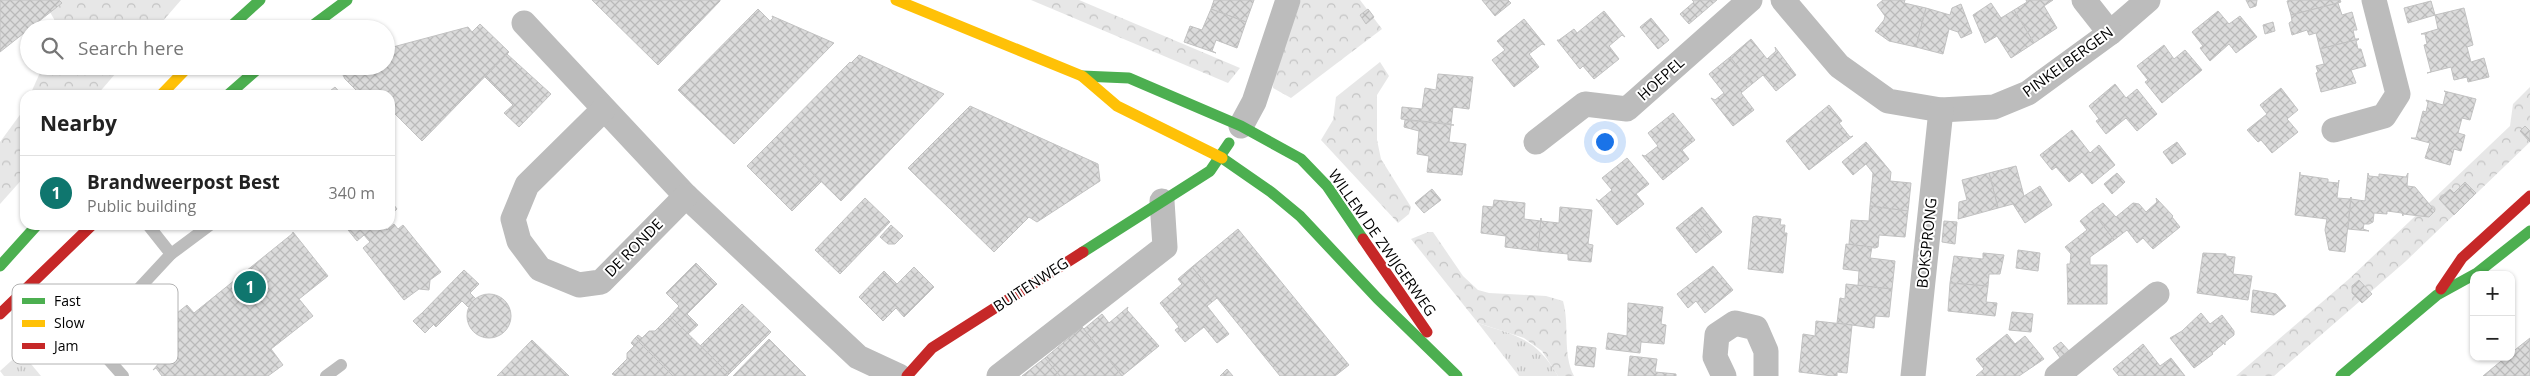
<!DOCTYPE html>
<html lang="en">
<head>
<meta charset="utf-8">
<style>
  body { margin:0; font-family:"Open Sans",sans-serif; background:#f6f6f6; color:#222 }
  .controls { position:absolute; right:15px; bottom:15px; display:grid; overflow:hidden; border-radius:10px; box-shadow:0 1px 4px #0004 }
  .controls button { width:45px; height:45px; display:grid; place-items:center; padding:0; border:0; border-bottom:1px solid #e0e0e0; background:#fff; color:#222; font:25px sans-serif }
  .you { position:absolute; left:1604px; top:141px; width:18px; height:18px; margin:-12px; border:4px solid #fff; border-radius:50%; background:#1a73e8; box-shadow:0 0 0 8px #1a73e833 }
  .badge { display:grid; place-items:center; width:32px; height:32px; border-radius:50%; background:#0f766e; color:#fff; font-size:16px; font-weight:700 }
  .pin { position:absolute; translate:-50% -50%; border:2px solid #fff; box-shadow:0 1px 5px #0006 }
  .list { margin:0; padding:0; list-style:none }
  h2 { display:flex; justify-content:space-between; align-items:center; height:65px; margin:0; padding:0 20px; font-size:21px }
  h2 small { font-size:16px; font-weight:400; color:#767676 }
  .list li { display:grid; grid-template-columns:32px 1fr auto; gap:15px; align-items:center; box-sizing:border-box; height:75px; padding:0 20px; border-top:1px solid #e0e0e0 }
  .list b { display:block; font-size:19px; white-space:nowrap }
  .list p { margin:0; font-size:16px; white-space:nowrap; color:#767676 }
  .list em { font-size:16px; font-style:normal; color:#767676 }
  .icon { flex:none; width:28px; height:28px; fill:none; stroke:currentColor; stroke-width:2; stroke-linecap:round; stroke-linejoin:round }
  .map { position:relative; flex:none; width:2530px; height:376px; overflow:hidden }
  .search { position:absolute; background:#fff; box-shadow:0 1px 4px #0004; left:20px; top:20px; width:375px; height:55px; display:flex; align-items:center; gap:12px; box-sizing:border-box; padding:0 18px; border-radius:28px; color:#767676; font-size:19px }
  .panel { position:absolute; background:#fff; box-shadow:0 1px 4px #0004; left:20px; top:90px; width:375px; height:140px; border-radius:15px }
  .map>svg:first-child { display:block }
  .grass { fill:url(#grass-tufts) }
  .forest { fill:url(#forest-crowns) }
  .building { fill:url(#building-cross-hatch); stroke:#c2c2c2 }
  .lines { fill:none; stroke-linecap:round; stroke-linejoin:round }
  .lane { stroke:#bcbcbc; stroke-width:12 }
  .street { stroke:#bcbcbc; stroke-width:25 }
  .fast { stroke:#4caf50; stroke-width:11 }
  .slow { stroke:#ffc107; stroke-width:11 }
  .jam { stroke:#c62828; stroke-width:11 }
  .labels { text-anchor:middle; stroke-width:4; stroke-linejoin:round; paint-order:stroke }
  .street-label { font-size:15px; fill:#000; stroke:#fff }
  .key { fill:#fff; stroke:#b2b2b2; stroke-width:1 }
  .key-label { font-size:14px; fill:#000 }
</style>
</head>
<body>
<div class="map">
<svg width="2530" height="376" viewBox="0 0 2530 376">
  <defs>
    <pattern id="grass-tufts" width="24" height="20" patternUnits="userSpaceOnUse" patternTransform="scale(1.25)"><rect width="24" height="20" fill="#e7e7e7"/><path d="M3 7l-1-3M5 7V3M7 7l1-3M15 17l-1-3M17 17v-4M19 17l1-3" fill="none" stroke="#c4c4c4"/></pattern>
    <pattern id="forest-crowns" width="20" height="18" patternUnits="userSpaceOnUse" patternTransform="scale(1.25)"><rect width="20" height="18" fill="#e7e7e7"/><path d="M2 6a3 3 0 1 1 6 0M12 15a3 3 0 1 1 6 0" fill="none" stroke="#c4c4c4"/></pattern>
    <pattern id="building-cross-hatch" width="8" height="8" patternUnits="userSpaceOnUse" patternTransform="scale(1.25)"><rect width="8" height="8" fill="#dbdbdb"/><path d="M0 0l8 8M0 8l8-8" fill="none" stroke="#bababa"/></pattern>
  </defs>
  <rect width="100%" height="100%" fill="#fff"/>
  <g class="grass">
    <path d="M1478 323C1517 336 1536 338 1558 376H1519Z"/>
    <polygon points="21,352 41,376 4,376 0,371"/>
  </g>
  <g class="forest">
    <polygon points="43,0 181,0 156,29 56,29 54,19"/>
    <polygon points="1031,0 1079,0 1240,68 1228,83"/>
    <polygon points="1301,0 1360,0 1382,29 1291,98 1273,88 1274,75"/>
    <polygon points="1380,62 1389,76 1377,95 1377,140 1381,159 1411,207 1409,214 1398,223 1321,140 1333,120 1336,97"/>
    <polygon points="43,66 122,66 97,95 30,95"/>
    <polygon points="2530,87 2530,142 2406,261 2274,376 2236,376 2349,279 2510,126 2513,104"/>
    <polygon points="25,108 25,176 0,204 0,142"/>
    <path d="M1428 232H1433L1463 276 1478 290 1489 293 1546 296 1563 301C1570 326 1562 353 1574 376H1558L1542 351 1524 338 1478 323 1411 239Z"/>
  </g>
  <g class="building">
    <polygon points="0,0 59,0 62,3 0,52"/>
    <polygon points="592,0 720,0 720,1 658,65"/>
    <polygon points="1214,0 1254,0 1246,22 1211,9"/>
    <polygon points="1482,0 1508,0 1511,3 1495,16"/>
    <polygon points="1692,0 1717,0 1689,24 1680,14 1694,2"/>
    <polygon points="1883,0 1905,0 1904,3 1926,8 1916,47 1889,41 1875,31 1884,20 1885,16 1877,5"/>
    <polygon points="2026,0 2053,0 2044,6 2057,28 2034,43 2014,10 2027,2"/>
    <polygon points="2246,0 2257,0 2256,6 2250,8"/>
    <polygon points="2291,0 2340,0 2341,2 2291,15 2287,1"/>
    <polygon points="2431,1 2435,15 2408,23 2404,8"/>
    <polygon points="1991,3 2001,18 2014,10 2034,43 2011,58 1997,36 1985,43 1973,15"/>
    <polygon points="2338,3 2342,15 2352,12 2357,30 2353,30 2355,39 2359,39 2320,49 2316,33 2309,35 2307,30 2292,35 2289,23 2292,21 2291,15"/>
    <polygon points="1961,4 1972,33 1961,38 1958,32 1949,29 1943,54 1916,47 1926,8 1950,15 1952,8"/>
    <polygon points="2464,8 2473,45 2467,47 2471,62 2484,58 2489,77 2468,82 2467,77 2454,80 2451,67 2427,73 2431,72 2424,45 2427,44 2425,34 2421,34 2438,29 2435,15"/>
    <polygon points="758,9 770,21 773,18 772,16 834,43 734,144 678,90"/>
    <polygon points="1211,9 1246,22 1237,48 1216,40 1212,51 1216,53 1184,42 1190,26 1202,30"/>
    <polygon points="1368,9 1374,17 1366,24 1360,15"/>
    <polygon points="1604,11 1625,37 1622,35 1609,46 1619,59 1594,79 1583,66 1580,69 1557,40 1559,40 1574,29 1577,33"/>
    <polygon points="2218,11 2229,24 2240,16 2257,37 2236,53 2229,44 2210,61 2200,48 2203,46 2192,32"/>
    <polygon points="1651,18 1669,40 1658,49 1640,27"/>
    <polygon points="1524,19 1545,45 1542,44 1529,54 1539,67 1514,87 1492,60 1505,50 1497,41"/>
    <polygon points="2273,22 2275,31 2265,34 2263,25"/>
    <polygon points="480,24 509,52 461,101 404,44 468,27 472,32"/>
    <polygon points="1751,39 1767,59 1776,51 1775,47 1796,75 1776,91 1763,75 1752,84 1730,57"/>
    <polygon points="2359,39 2356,41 2358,49 2361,49 2366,66 2351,70 2356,83 2321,92 2316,73 2318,72 2316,66 2324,64 2320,49"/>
    <polygon points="404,44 461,101 422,141 390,109 390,95 361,95 345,79 342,73 354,66 386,66 386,49"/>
    <polygon points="2164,45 2174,59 2185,50 2202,70 2162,103 2145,82 2148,80 2137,66"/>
    <polygon points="507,54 551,94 519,127 504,113 513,105 485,77"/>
    <polygon points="859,55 944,94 841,201 776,137 850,62 851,63"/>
    <polygon points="1730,57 1752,84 1741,93 1754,110 1733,126 1711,98 1715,100 1724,93 1709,74"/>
    <polygon points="1438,74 1473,77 1469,109 1453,107 1451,124 1401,119 1402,107 1422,109 1425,88 1436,90"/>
    <polygon points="2115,84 2126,98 2137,89 2157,114 2137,131 2126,118 2106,134 2096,121 2099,119 2089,106"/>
    <polygon points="335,87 342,95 325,95"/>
    <polygon points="2281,88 2298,110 2287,119 2298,132 2272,153 2261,140 2258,142 2247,130 2267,114 2260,105"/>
    <polygon points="2444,91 2476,99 2470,120 2462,118 2458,133 2465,135 2461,151 2454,149 2450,165 2425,158 2430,143 2411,138 2416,138 2423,111 2426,112 2428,103 2426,100 2443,105 2446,92"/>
    <polygon points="1829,105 1842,121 1839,123 1850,137 1853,136 1809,170 1786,141"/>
    <polygon points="970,106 1098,164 1100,181 1037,222 1029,217 994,252 908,168"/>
    <polygon points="1673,113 1695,140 1682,150 1689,159 1663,180 1642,155 1645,156 1658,146 1648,133"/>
    <polygon points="1405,120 1454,125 1451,125 1449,142 1466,144 1462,175 1427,172 1429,156 1417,154 1419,131 1404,127"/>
    <polygon points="2525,126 2530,131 2530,142 2520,131"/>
    <polygon points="2072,130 2090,153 2099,145 2115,165 2092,184 2082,172 2069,182 2056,167 2052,170 2040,155"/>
    <polygon points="776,137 821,182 792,211 747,166"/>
    <polygon points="1866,142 1891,172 1890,181 1911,183 1908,211 1870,206 1873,173 1866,164 1853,175 1842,162"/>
    <polygon points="2177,142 2186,154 2172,164 2163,152"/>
    <polygon points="1627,158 1649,184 1636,194 1644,204 1617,225 1596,199 1599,201 1612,190 1602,178"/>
    <polygon points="2016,166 2024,196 2040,186 2052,205 2025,223 2013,204 1998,208 1989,173"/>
    <polygon points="2300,172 2300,175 2328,179 2328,182 2338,183 2339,180 2337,198 2350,199 2351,197 2345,252 2329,250 2325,230 2327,219 2295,215"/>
    <polygon points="1989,173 1998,208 1958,219 1959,202 1967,200 1962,180"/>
    <polygon points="2117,173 2125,182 2112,194 2104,184"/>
    <polygon points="2368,173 2369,176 2379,177 2379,174 2406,177 2408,173 2407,186 2415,187 2435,211 2429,217 2403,214 2403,216 2402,213 2387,211 2387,214 2374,213 2373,222 2369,224 2364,224 2363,229 2369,231 2348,229 2351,197 2351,199 2365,201"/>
    <polygon points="2465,182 2476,193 2454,215 2439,199 2450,189 2454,193"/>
    <polygon points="1432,189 1441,200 1424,213 1415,203"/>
    <polygon points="865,198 890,222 840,274 815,250"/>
    <polygon points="2156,198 2173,216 2172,217 2180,227 2153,249 2143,238 2137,243 2127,230 2114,240 2092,211 2103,203 2116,217 2133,203 2139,204 2146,212 2157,202"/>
    <polygon points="390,200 397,209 390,215"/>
    <polygon points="1494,200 1525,203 1524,219 1541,221 1541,218 1538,251 1505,247 1506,236 1481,233 1483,206 1493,207"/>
    <polygon points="1870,206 1908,211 1905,237 1879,235 1878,247 1875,248 1849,244 1851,220 1869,221"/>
    <polygon points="1560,207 1592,210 1588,244 1593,245 1591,262 1568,260 1568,254 1538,251 1541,218 1541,221 1559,223"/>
    <polygon points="1702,207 1722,232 1712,240 1692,215"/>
    <polygon points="2092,211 2114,240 2090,257 2090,265 2107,265 2107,304 2067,304 2068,303 2067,264 2070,264 2071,254 2065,247 2087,230 2080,221"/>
    <polygon points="1692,215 1712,240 1696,253 1676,228"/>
    <polygon points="1756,216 1781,219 1780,225 1785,225 1784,233 1787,233 1783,273 1748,269 1753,217"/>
    <polygon points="1944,221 1957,222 1955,244 1942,242"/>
    <polygon points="394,224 398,229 403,225 441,272 430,280 429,290 419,289 404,300 363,248 370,242 364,235 357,241 344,225 383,225 387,230"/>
    <polygon points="891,225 903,236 895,244 888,244 880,237"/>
    <polygon points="1238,229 1349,365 1335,376 1280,376 1192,267"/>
    <polygon points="293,232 328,276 299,299 313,316 271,349 283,365 268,376 162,376 156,368 153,370 160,362 157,358 157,350 162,347 151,334 187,305 194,313 292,234"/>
    <polygon points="1846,244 1872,247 1870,258 1895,261 1892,289 1858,286 1859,271 1843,269"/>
    <polygon points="2018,250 2040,253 2038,271 2016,268"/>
    <polygon points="1983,253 2004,255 2000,274 1989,274 1988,286 1950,283 1954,256 1983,259"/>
    <polygon points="2203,253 2226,254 2226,256 2235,257 2233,274 2252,276 2248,300 2197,293"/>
    <polygon points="696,263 717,284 687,314 698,325 688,334 670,316 679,306 666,293"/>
    <polygon points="1713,266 1733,290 1705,313 1696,301 1688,308 1677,294"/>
    <polygon points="914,267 934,287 904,317 896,308 883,321 859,297 884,271 897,284"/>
    <polygon points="1192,267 1217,298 1207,306 1229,334 1217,343 1204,327 1185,342 1175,330 1179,327 1160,303 1182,284 1178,279"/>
    <polygon points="464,270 479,284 470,293 476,299 468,307 462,301 436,327 422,313"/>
    <polygon points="2359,280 2372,294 2362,303 2352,293 2352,286"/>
    <polygon points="1950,283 1988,286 1986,302 1997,303 1995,316 1948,311"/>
    <polygon points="1846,284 1892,289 1889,317 1875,316 1874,328 1837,323 1840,298 1845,299"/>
    <polygon points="2253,290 2276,294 2286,306 2274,315 2251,312"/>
    <circle cx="489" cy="316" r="22"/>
    <polygon points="1628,303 1663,307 1661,324 1666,325 1664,344 1641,342 1640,353 1606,349 1608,333 1627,336"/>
    <polygon points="742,304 771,332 729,374 700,346"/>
    <polygon points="1128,307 1127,310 1159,346 1122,376 1082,327 1084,329 1102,314 1109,323"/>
    <polygon points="2012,312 2033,314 2031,332 2009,330"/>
    <polygon points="422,313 434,324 425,333 413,321"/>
    <polygon points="2201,313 2210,324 2222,315 2234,331 2234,335 2225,342 2225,345 2224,343 2212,353 2213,354 2194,368 2170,338 2182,331"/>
    <polygon points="670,316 729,374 727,376 673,376 635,338 638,335 642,338 649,331 655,331"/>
    <polygon points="1816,321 1852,325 1847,373 1837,372 1837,376 1833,376 1799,372 1803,334 1815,336"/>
    <polygon points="1082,327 1122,376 1060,376 1045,358"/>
    <polygon points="2007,334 2015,344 2025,336 2044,359 2019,376 1976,376 1984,369 1976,359"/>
    <polygon points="635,338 673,376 615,376 612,374 627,359 627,353 634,346 631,343"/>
    <polygon points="2530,338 2530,376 2483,376 2506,357 2511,357 2511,353"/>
    <polygon points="769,339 806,376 733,376"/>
    <polygon points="532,340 569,376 497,376"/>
    <polygon points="2061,342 2070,352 2061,359 2053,348"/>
    <polygon points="2143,344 2160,366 2171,358 2185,376 2119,376 2113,369"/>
    <polygon points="1577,346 1596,348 1594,367 1575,365"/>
    <polygon points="1630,356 1657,359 1655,372 1676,374 1676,376 1628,376"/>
    <polygon points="1045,358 1060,376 1022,376"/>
    <polygon points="1227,369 1233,376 1220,376"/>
  </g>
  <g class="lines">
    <g class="lane">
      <polyline points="148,225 171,254 210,225"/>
      <polyline points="123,376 91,340 171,254"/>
      <polyline points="326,376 341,365"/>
    </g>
    <g class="street">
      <polyline points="1783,0 1839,66 1888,101 1941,110 1994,107 2028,93 2110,33 2148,0"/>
      <polyline points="2084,0 2110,33"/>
      <polyline points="524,23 686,196 858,357 899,376"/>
      <polyline points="603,110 527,185 513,219 519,241 540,269 579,285 601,282 686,196"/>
      <polyline points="1241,126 1254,102 1288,0"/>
      <polyline points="2334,130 2384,116 2398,94 2374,0"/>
      <polyline points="1536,142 1585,104 1627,109 1750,0"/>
      <polyline points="999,376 1165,247 1162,201"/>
      <polyline points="1724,376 1715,357 1717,335 1735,323 1756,328 1766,351 1766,376"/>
      <polyline points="1913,376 1941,110"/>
      <polyline points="2057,376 2157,294"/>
    </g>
    <g class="fast">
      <polyline points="228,29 260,0"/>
      <polyline points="308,29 347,0"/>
      <polyline points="1082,76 1129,78 1241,126 1301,159 1327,186 1363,239"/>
      <polyline points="228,95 261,66"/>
      <polyline points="1222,158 1271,192 1300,216 1377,298 1457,376"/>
      <polyline points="1083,252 1210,171 1229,143"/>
      <polyline points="0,266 37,225"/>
      <polyline points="2341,376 2437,295 2477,273 2530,231"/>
    </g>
    <g class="slow">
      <polyline points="896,0 1082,76 1117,106 1222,158"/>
      <polyline points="161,95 189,66"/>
    </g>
    <g class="jam">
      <polyline points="1363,239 1427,332"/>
      <polyline points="2441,289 2462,258 2530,196"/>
      <polyline points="0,314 92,225"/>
      <polyline points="907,376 932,348 1083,252"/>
    </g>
  </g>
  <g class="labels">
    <g class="street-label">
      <text transform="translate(2068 62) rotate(-36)" y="5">PINKELBERGEN</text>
      <text transform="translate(1661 79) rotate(-42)" y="5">HOEPEL</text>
      <text transform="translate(1382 243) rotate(55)" y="5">WILLEM DE ZWIJGERWEG</text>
      <text transform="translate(1927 243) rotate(-84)" y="5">BOKSPRONG</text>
      <text transform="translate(634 248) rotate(-45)" y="5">DE RONDE</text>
      <text transform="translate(1031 285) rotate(-33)" y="5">BUITENWEG</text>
    </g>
  </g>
  <rect x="12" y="284" width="166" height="80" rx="8" class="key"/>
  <rect x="22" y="298" width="23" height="6" fill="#4caf50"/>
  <rect x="22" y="320" width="23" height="7" fill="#ffc107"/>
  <rect x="22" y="343" width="23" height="6" fill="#c62828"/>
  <g class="key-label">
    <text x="54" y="306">Fast</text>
    <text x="54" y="328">Slow</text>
    <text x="54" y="351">Jam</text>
  </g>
</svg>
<div class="controls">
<button>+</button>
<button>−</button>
</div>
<div class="you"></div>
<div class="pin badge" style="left:250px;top:287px">1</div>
<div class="search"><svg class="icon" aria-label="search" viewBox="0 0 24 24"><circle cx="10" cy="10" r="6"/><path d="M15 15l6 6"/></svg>Search here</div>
<section class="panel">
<h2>Nearby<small></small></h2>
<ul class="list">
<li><span class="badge">1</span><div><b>Brandweerpost Best</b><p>Public building</p></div><em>340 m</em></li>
</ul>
</section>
</div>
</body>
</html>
